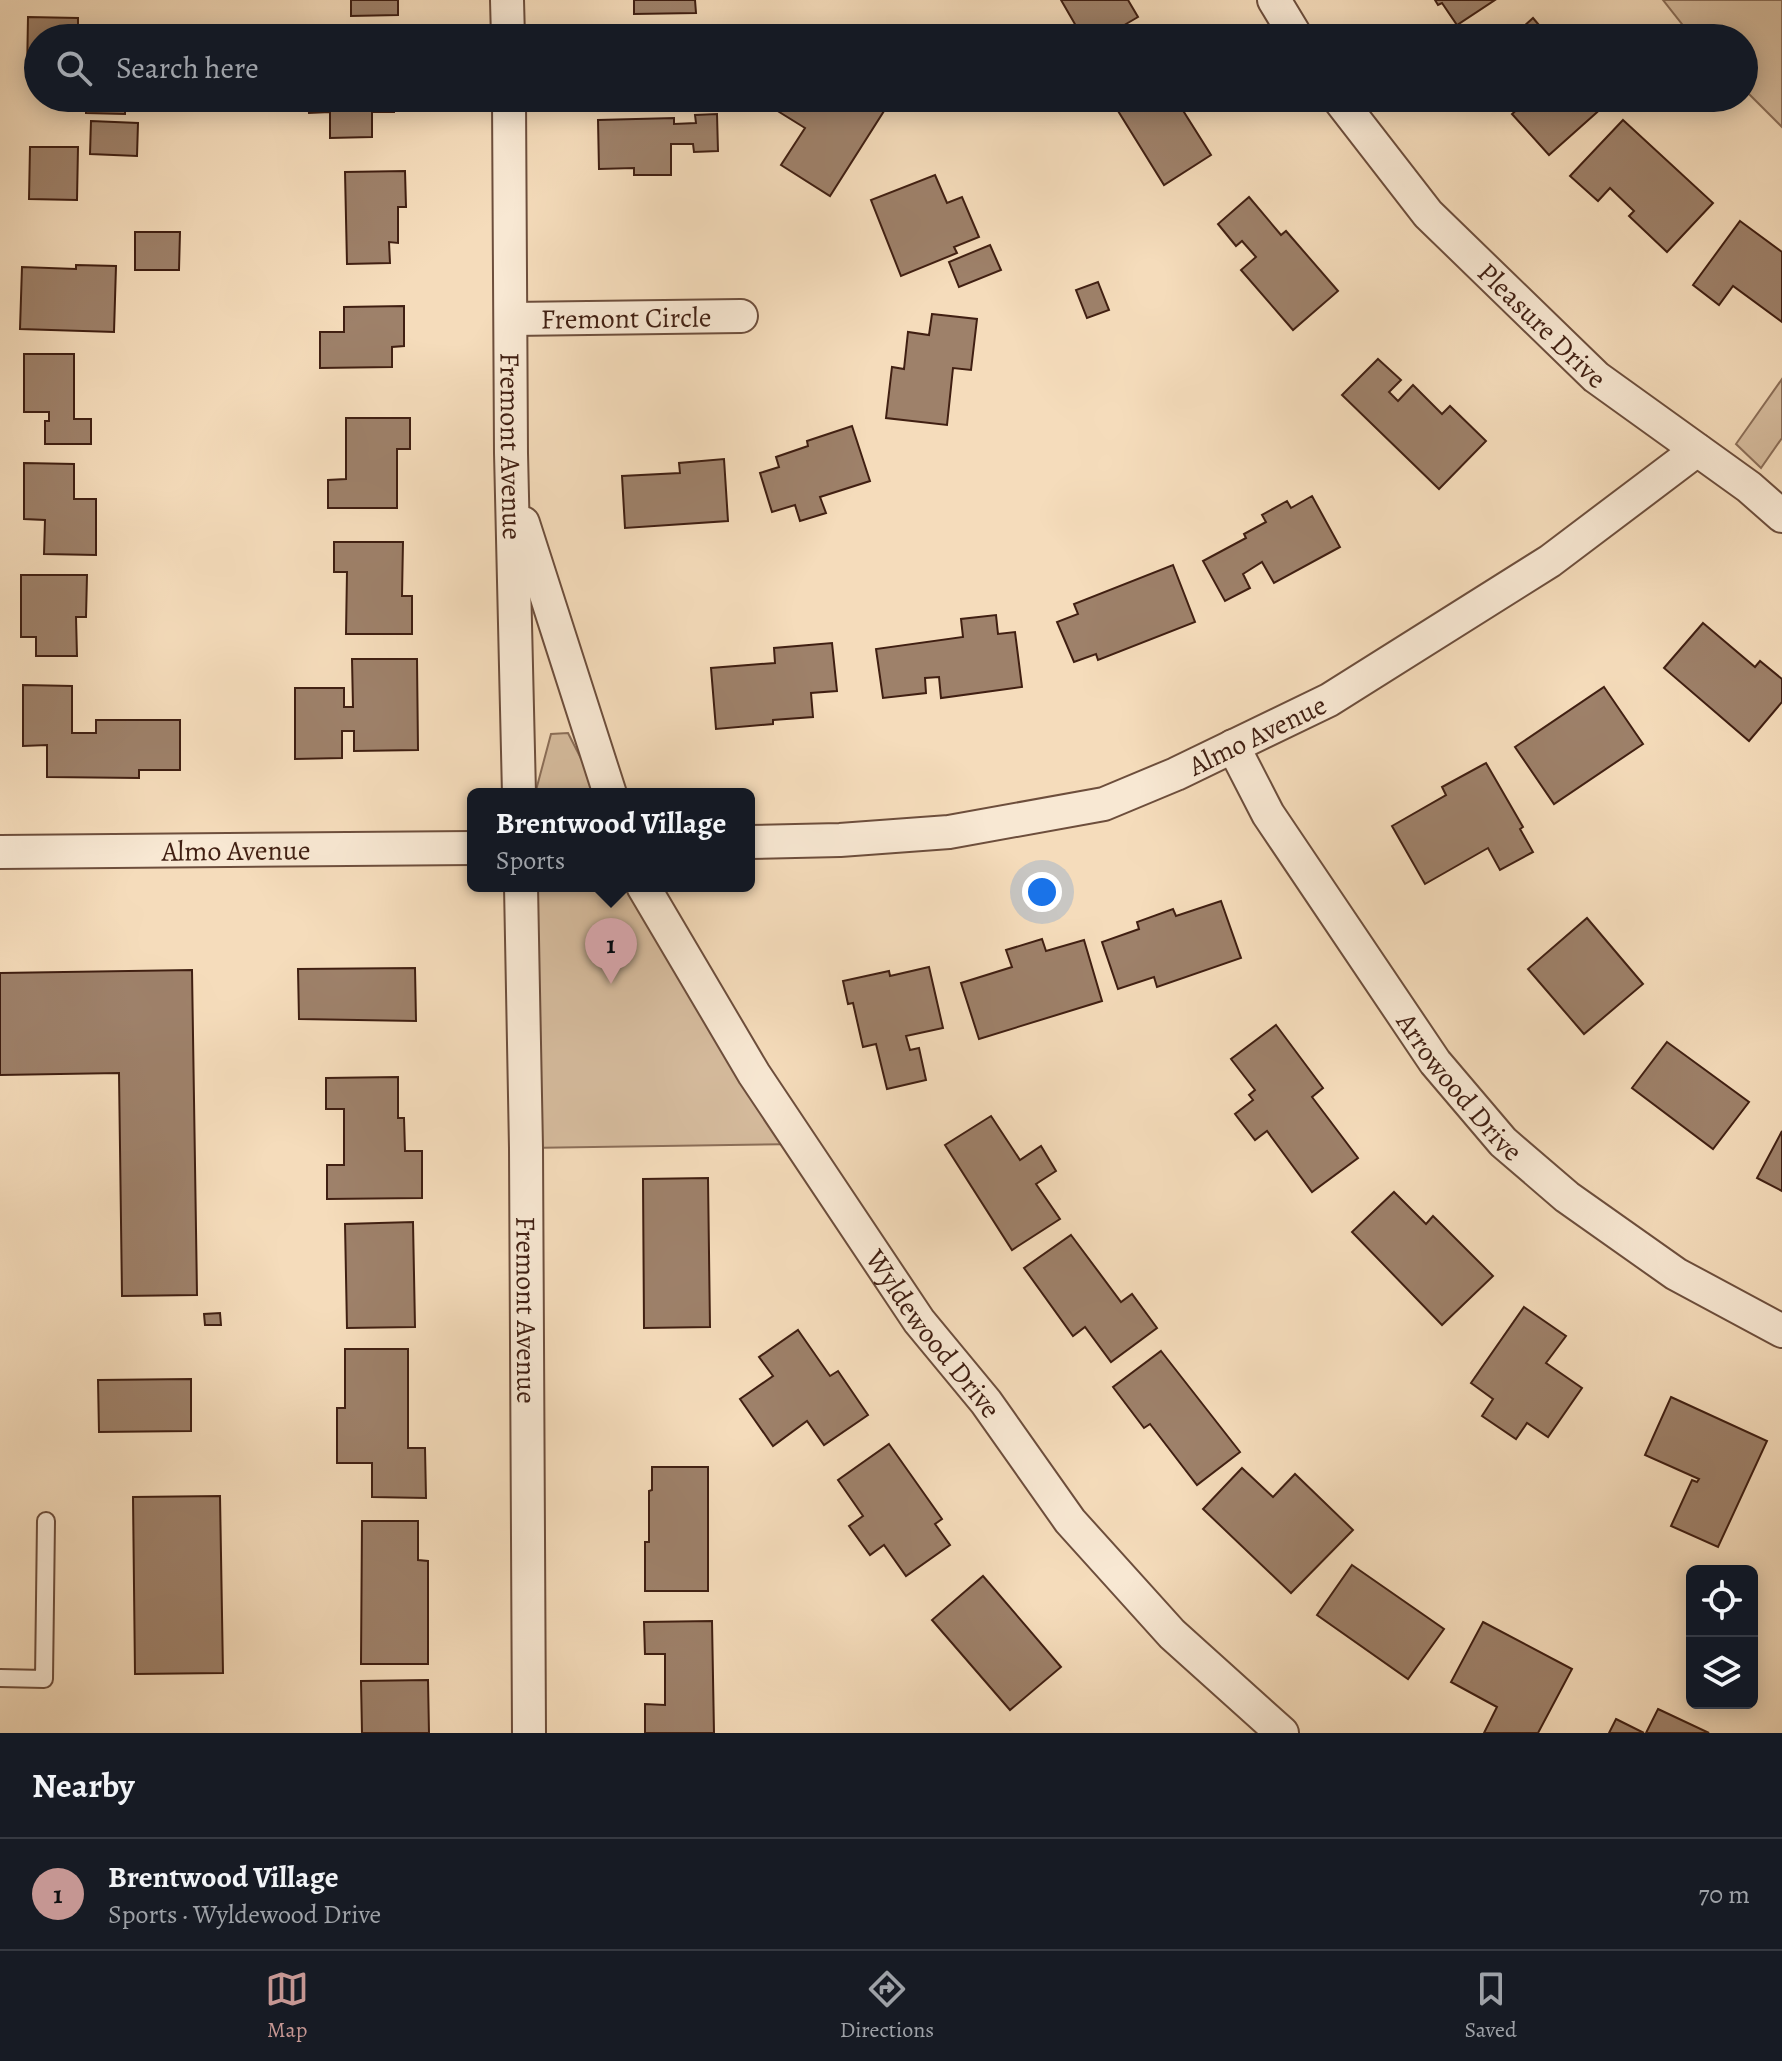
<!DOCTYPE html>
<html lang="en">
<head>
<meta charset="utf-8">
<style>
  body { margin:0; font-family:Alegreya,serif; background:#242831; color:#f1f3f6 }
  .controls { position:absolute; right:24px; bottom:24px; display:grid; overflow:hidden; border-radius:12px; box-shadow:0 4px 20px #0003 }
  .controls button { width:72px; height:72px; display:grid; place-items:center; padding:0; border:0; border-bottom:2px solid #363941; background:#171b24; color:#f1f3f6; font:40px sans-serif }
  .you { position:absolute; left:1042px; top:892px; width:28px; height:28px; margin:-20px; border:6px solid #fff; border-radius:50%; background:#1a73e8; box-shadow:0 0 0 12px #1a73e833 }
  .badge { display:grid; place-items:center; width:52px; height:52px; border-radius:50%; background:#c59692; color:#111; font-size:26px; font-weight:700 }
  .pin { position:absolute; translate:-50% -66px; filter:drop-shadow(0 2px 4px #0008) }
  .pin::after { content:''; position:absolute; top:42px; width:28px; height:24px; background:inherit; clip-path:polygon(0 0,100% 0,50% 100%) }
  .popup { position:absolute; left:467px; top:788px; width:288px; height:104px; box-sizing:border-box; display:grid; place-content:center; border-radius:12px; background:#171b24; filter:drop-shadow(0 2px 6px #0005); font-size:26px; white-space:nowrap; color:#9ea1a6 }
  .popup b { font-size:30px; color:#f1f3f6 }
  .popup::after { content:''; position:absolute; left:50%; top:100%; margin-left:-16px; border:16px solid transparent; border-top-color:#171b24 }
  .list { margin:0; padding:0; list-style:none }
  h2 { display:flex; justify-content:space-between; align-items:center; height:104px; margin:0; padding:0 32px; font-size:34px }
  h2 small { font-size:26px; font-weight:400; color:#9ea1a6 }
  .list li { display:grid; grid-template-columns:52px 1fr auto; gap:24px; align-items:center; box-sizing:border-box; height:112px; padding:0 32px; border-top:2px solid #363941 }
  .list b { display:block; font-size:30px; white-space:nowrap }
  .list p { margin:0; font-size:26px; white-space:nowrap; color:#9ea1a6 }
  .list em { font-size:26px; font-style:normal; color:#9ea1a6 }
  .icon { flex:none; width:44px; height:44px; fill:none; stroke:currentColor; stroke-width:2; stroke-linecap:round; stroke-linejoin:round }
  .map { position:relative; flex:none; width:1782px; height:1733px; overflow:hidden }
  .search { position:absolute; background:#171b24; box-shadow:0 4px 20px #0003; left:24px; right:24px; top:24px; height:88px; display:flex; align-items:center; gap:20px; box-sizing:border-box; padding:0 28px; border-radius:44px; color:#9ea1a6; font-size:30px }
  .sheet { height:216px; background:#171b24 }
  nav { display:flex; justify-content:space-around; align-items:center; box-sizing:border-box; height:112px; border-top:2px solid #363941; background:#171b24; font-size:22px; color:#9ea1a6 }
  nav a { display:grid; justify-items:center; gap:4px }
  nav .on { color:#c59692 }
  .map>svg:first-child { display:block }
  .green { fill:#d6bc9e; stroke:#8b6e58; stroke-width:2 }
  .building { fill:#9e816a; stroke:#401f12; stroke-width:2 }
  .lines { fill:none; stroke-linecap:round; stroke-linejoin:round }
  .service-casing { stroke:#6d4e3c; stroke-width:20 }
  .minor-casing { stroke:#6d4e3c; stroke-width:36 }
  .service { stroke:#f8e8d3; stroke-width:16 }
  .minor { stroke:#f8e8d3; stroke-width:32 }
  .labels { text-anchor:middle; stroke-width:6; stroke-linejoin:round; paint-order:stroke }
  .street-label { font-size:28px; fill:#401f12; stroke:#f8e8d3 }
</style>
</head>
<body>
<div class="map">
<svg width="1782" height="1733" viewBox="0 0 1782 1733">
  <rect width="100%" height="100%" fill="#f5dcbb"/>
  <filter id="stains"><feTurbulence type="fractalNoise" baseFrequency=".0025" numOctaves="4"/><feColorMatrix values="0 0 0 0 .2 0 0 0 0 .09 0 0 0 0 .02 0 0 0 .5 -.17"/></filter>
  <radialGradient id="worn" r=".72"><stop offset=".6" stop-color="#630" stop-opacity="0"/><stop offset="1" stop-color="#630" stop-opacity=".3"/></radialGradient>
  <g class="green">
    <polygon points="1663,0 1782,0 1782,127 1744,89 1744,38 1693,38"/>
    <polygon points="1782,379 1782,438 1761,468 1736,444"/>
    <polygon points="568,733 599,794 535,794 551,734"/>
    <polygon points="521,886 643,886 802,1144 526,1148"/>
  </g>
  <g class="building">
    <polygon points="351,0 398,0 398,15 351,16"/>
    <polygon points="634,0 695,0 696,13 634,14"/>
    <polygon points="1061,0 1128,0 1138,17 1102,38 1083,38"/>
    <polygon points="1435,0 1495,0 1457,25 1442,3 1438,5"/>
    <polygon points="28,17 78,18 78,38 38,38 38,74 27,74"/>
    <polygon points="1533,18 1550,38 1511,38"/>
    <polygon points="86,98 125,98 125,114 86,113"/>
    <polygon points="308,98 394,98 394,112 372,112 372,137 330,138 330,112 309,113"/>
    <polygon points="773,98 865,98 884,111 830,196 781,165 805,128 768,105"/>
    <polygon points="1110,98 1181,98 1177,101 1211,155 1164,185"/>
    <polygon points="1530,98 1613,98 1549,155 1512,114"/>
    <polygon points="717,114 718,151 694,152 693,144 671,144 671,175 634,175 634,168 599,169 598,120 674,118 674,124 696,123 695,115"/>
    <polygon points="1623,120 1713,203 1667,252 1629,216 1634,211 1610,188 1598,201 1570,176"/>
    <polygon points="91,121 138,123 137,156 90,154"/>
    <polygon points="30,147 78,147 77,200 29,199"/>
    <polygon points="405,171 406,207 398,207 398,243 389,242 390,263 347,264 345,172"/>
    <polygon points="935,175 947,203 962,197 979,237 954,247 957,253 901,276 871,200"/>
    <polygon points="1249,197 1281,235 1286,231 1338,291 1293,330 1241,270 1256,257 1242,241 1236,246 1218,224"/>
    <polygon points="1740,221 1782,252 1782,322 1733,286 1719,305 1693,285"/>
    <polygon points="135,232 180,232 179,270 135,270"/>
    <polygon points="990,245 1001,270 959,287 949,262"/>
    <polygon points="76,265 116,266 114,332 20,329 22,267 76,269"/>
    <polygon points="1098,282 1109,310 1087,318 1076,290"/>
    <polygon points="404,306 404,346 392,347 392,367 320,368 320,332 344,332 344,307"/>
    <polygon points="932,314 977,319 971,370 953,368 947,425 886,418 892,367 904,369 908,332 929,335"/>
    <polygon points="24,354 74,354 74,419 91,419 91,444 45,444 45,421 49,421 49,412 24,412"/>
    <polygon points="1378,359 1401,380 1389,392 1398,401 1413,385 1442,414 1450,406 1486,441 1439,489 1342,395"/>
    <polygon points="346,418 410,418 410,449 397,449 397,508 328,508 328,480 346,479"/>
    <polygon points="852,426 870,481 820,497 826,513 800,521 795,505 772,512 760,473 779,467 776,457 808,446 807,441"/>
    <polygon points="724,459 728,521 625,528 622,476 680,473 679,463"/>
    <polygon points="24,463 74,464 74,499 96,499 96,555 44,554 45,520 24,519"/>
    <polygon points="1312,496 1340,547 1274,583 1262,562 1243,574 1250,588 1225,601 1203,561 1246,538 1244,534 1266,522 1262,515 1287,501 1291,508"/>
    <polygon points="334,542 403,542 402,596 412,596 412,634 346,634 347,572 334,572"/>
    <polygon points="1173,565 1195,622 1098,660 1096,654 1074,662 1057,622 1078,614 1074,604"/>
    <polygon points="21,575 87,575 86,617 76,617 77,656 36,656 36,637 21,637"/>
    <polygon points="996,615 998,634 1015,632 1022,687 941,698 939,677 925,678 926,693 883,698 876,649 963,637 961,619"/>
    <polygon points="1703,623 1755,667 1760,661 1782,679 1782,702 1749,741 1664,668"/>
    <polygon points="832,643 837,691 811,693 813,717 773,720 773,724 716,729 711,668 775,663 774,648"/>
    <polygon points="352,659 417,659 418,750 354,751 354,731 342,731 342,758 295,759 295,688 344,688 344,707 353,707"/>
    <polygon points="23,685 72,686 72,733 96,733 96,720 180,720 180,770 139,770 139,778 47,777 47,745 23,746"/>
    <polygon points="1604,687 1643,744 1554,804 1515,747"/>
    <polygon points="1486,763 1523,827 1520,829 1533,852 1500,870 1488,848 1425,884 1392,826 1446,795 1442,787"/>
    <polygon points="1221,901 1241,958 1157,987 1154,977 1118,989 1102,942 1139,929 1137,922 1173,909 1176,916"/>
    <polygon points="1587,918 1643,984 1584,1034 1528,969"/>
    <polygon points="1042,939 1046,951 1084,940 1102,1001 979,1039 961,983 1012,967 1006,950"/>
    <polygon points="929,967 943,1028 906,1036 910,1050 919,1048 926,1080 887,1089 876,1044 863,1047 853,1003 848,1004 843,981 889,971 890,976"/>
    <polygon points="415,968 416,1021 299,1019 298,969"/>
    <polygon points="192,970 197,1295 122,1296 119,1073 0,1075 0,973"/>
    <polygon points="1276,1025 1323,1088 1312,1097 1358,1158 1312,1192 1267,1131 1255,1140 1235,1114 1253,1100 1249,1095 1255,1090 1231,1059"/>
    <polygon points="1667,1042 1749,1102 1713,1149 1632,1088"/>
    <polygon points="398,1077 398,1118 404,1118 405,1151 422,1151 422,1198 327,1199 327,1165 344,1165 344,1109 326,1109 326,1078"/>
    <polygon points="991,1116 1020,1160 1041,1146 1056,1171 1036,1184 1060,1219 1012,1250 945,1145"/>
    <polygon points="1782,1131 1782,1191 1757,1178"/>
    <polygon points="708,1178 710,1327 644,1328 643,1179"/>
    <polygon points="1394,1192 1426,1224 1433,1216 1493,1276 1442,1325 1352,1232"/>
    <polygon points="413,1222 415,1327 347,1328 345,1224"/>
    <polygon points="1071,1235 1121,1302 1132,1294 1157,1328 1111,1362 1085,1327 1073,1336 1024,1268"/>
    <polygon points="1524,1307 1566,1336 1546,1363 1582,1388 1548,1437 1527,1423 1516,1439 1482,1416 1493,1399 1471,1383"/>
    <polygon points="220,1313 221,1325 205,1325 204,1314"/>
    <polygon points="798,1330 830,1376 838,1371 868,1415 824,1445 807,1421 773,1446 740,1399 773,1376 759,1357"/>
    <polygon points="345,1349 408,1349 408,1448 425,1448 426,1498 372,1497 372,1463 337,1463 337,1408 345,1408"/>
    <polygon points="1161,1351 1240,1452 1197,1485 1150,1424 1144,1428 1113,1387"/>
    <polygon points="191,1379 191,1431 99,1432 98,1380"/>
    <polygon points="1671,1397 1767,1441 1718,1547 1671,1526 1692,1480 1697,1482 1699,1479 1645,1455"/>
    <polygon points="889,1444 942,1519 935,1524 950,1545 906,1576 884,1545 870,1555 849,1526 863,1516 838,1480"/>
    <polygon points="652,1467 708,1467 708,1591 645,1591 645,1542 649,1542 649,1491 652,1490"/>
    <polygon points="1242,1468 1273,1497 1295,1474 1353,1530 1291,1593 1203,1509"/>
    <polygon points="220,1496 223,1673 135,1674 133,1497"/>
    <polygon points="362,1521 418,1521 418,1560 428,1561 428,1664 361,1664"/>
    <polygon points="1352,1565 1444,1629 1408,1679 1317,1615"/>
    <polygon points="983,1576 1061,1667 1010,1710 932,1620"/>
    <polygon points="712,1621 714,1733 645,1733 645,1704 665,1705 665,1654 645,1654 644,1622"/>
    <polygon points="1483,1622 1572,1669 1538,1733 1484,1733 1497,1707 1451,1682"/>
    <polygon points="428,1680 429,1733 362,1733 361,1681"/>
    <polygon points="1658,1709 1709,1733 1646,1733"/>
    <polygon points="1616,1719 1644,1733 1609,1733"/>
  </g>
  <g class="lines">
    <defs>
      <polyline id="service" points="0,1678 44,1679 46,1521"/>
      <g id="minor">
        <polyline points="507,0 508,38"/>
        <polyline points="1274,0 1297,38"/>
        <path id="s1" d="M509 98 511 453 519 794"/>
        <path id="s2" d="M1338 98 1428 214 1596 377 1749 487 1782 516"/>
        <path id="s3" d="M512 319 741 316"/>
        <polyline points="523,523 610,794"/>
        <path id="s4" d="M1233 746 1268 814 1435 1062 1503 1142 1567 1197 1676 1274 1782 1331"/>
        <path id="s5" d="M749 842 840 840 949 832 1104 804 1176 774 1329 700 1550 561 1697 450"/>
        <path id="s6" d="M0 852 473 848"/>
        <path id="s7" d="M521 886 526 1148 529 1733"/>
        <path id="s8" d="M643 886 754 1074 919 1321 986 1402 1070 1521 1172 1634 1282 1733"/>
      </g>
    </defs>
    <use href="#service" class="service-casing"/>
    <use href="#minor" class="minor-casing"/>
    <use href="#service" class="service"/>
    <use href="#minor" class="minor"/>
  </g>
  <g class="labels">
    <g class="street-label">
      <text dy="10" stroke="none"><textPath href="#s3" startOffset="114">Fremont Circle</textPath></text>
      <text dy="10" stroke="none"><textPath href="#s2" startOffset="306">Pleasure Drive</textPath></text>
      <text dy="10" stroke="none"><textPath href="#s1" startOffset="348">Fremont Avenue</textPath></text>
      <text dy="10" stroke="none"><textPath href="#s5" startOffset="526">Almo Avenue</textPath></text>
      <text dy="10" stroke="none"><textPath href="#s6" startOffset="236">Almo Avenue</textPath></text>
      <text dy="10" stroke="none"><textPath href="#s4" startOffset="410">Arrowood Drive</textPath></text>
      <text dy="10" stroke="none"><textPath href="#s7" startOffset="424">Fremont Avenue</textPath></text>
      <text dy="10" stroke="none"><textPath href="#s8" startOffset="534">Wyldewood Drive</textPath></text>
    </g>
  </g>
  <rect width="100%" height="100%" filter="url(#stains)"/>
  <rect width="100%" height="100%" fill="url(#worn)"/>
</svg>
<div class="controls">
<button><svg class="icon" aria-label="locate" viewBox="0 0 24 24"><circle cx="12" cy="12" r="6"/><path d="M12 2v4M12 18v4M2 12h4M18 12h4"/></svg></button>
<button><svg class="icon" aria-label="layers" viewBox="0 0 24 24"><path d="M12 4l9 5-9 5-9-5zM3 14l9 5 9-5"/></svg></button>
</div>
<div class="you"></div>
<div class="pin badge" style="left:611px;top:984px">1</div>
<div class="popup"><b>Brentwood Village</b>Sports</div>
<div class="search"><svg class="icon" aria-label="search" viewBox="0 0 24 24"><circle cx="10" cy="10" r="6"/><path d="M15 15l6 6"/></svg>Search here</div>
</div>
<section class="sheet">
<h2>Nearby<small></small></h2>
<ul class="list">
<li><span class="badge">1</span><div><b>Brentwood Village</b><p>Sports · Wyldewood Drive</p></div><em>70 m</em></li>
</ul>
</section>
<nav>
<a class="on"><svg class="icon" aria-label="map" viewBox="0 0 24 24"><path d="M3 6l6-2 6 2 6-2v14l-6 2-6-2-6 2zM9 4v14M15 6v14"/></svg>Map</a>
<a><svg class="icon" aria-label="directions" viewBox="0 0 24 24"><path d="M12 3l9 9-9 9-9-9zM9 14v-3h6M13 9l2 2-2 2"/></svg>Directions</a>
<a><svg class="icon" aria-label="saved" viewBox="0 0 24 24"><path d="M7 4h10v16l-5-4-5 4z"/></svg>Saved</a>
</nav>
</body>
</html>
